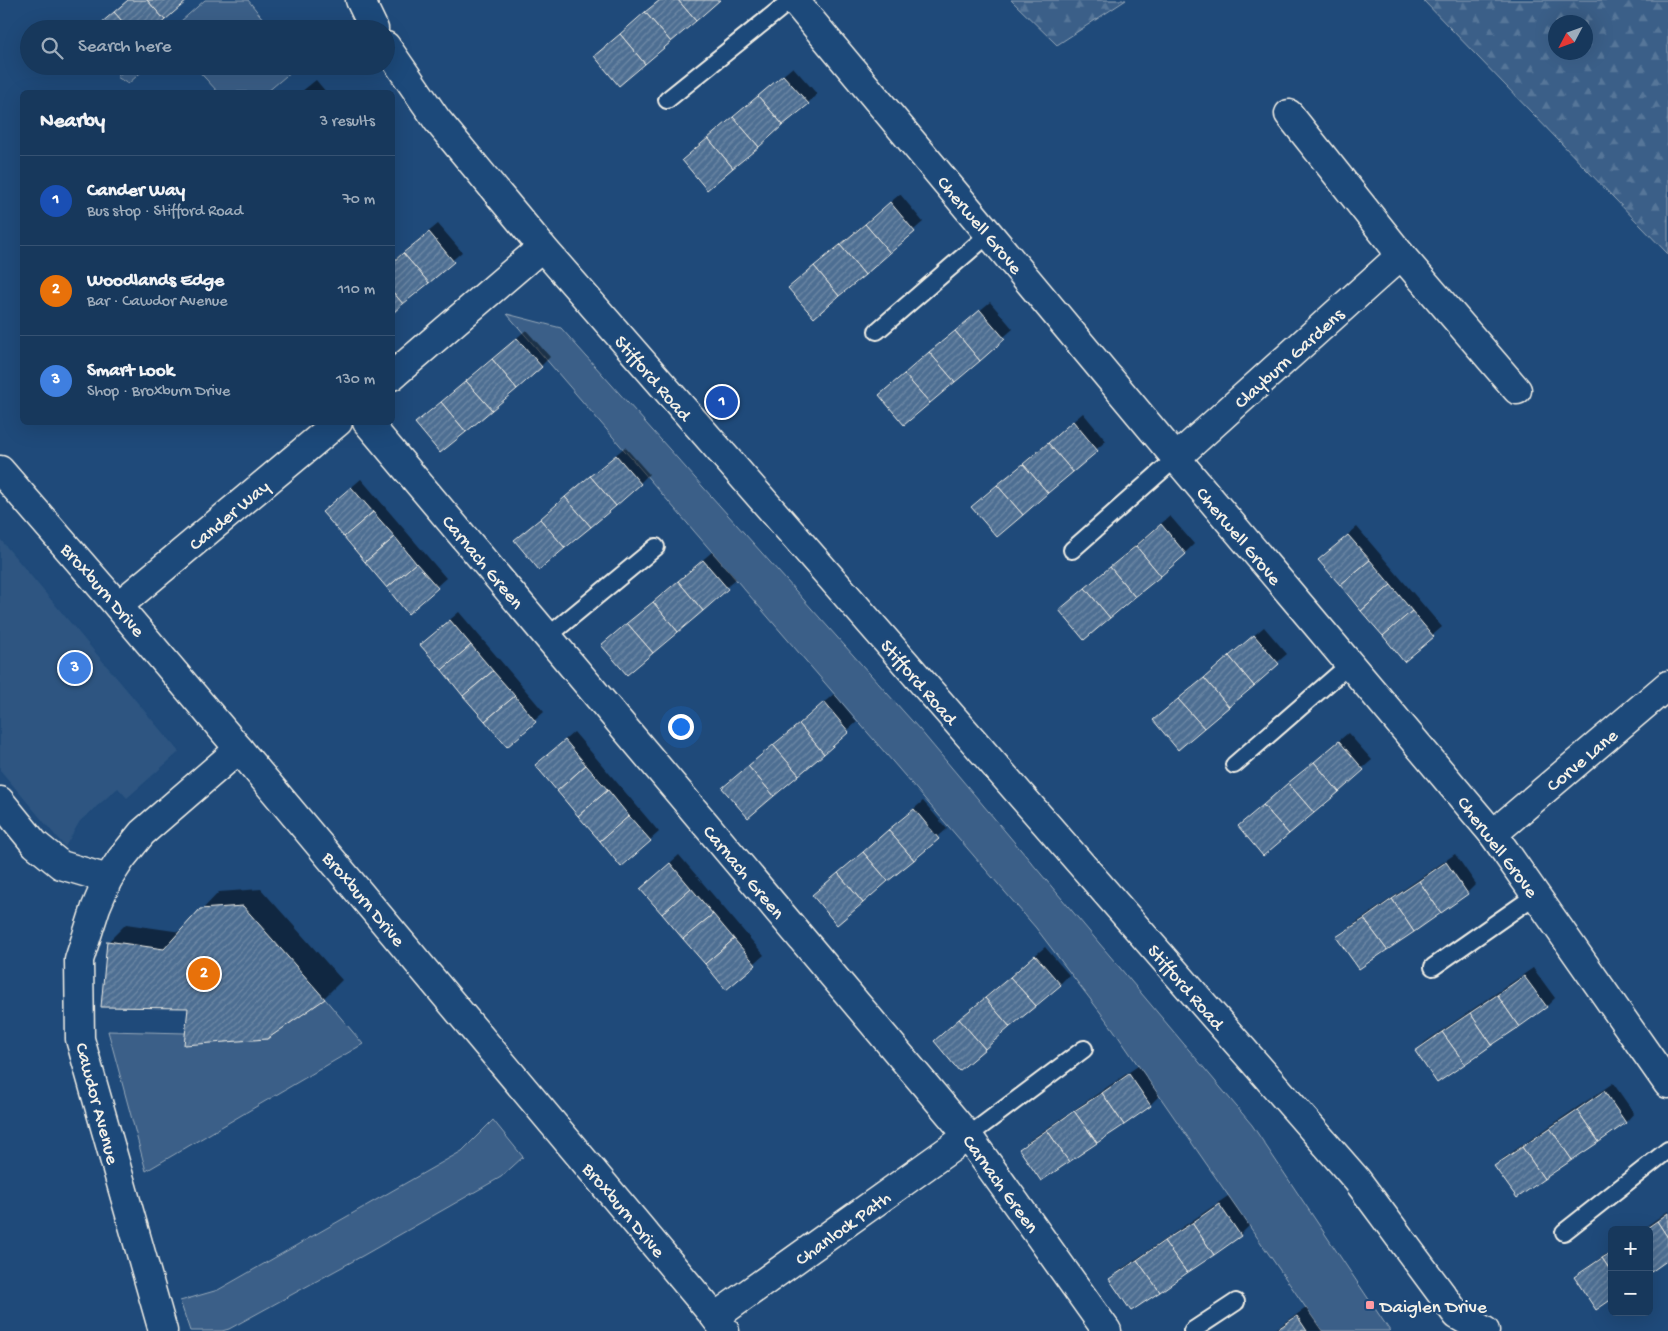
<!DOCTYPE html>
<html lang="en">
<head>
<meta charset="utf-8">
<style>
  body { margin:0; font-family:"Gochi Hand",sans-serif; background:#244365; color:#f1f3f6 }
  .controls { position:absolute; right:15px; bottom:15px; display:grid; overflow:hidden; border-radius:8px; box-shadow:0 5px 20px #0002 }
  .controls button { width:45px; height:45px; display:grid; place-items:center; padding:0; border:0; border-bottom:1px solid #365272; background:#17385c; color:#f1f3f6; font:25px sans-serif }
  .compass { position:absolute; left:1548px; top:15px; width:45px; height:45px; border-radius:50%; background:#17385c; box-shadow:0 5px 20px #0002; rotate:229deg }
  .you { position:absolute; left:680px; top:726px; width:18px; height:18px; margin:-12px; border:4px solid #fff; border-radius:50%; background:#1a73e8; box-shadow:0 0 0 8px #1a73e833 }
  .badge { display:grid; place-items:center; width:32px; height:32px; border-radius:50%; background:#ff9aa2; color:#fff; font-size:16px; font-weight:700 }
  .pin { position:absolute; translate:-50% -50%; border:2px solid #fff; box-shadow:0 1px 5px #0006 }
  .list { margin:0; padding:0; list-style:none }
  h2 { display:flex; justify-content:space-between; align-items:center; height:65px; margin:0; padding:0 20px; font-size:21px }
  h2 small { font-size:16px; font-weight:400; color:#9eacbb }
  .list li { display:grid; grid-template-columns:32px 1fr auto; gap:15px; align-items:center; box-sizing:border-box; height:90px; padding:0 20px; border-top:1px solid #365272 }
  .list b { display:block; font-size:19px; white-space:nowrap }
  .list p { margin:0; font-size:16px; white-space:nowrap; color:#9eacbb }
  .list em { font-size:16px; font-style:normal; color:#9eacbb }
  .icon { flex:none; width:28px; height:28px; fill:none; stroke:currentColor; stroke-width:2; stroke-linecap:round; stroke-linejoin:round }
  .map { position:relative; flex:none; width:1668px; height:1331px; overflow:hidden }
  .search { position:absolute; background:#17385c; box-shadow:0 5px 20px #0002; left:20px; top:20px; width:375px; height:55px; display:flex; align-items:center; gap:12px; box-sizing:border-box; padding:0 18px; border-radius:28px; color:#9eacbb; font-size:19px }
  .panel { position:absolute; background:#17385c; box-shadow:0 5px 20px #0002; left:20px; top:90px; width:375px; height:335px; border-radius:8px }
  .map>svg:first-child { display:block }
  .built { fill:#2d5581 }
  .green { fill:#3a5f88; stroke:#97a8b8 }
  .forest { fill:url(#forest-firs); stroke:#97a8b8; fill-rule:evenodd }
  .shadow { fill:#0007 }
  .building { fill:url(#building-hatch); stroke:#f4f1e8 }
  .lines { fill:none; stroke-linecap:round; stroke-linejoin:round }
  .service-casing { stroke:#f4f1e8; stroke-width:20 }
  .minor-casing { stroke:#f4f1e8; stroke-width:31 }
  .secondary-casing { stroke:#f4f1e8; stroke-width:31 }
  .service { stroke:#1f4a7a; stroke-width:16 }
  .minor { stroke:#1f4a7a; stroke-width:28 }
  .secondary { stroke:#1f4a7a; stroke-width:28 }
  .poi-dot { fill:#ff9aa2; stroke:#1f4a7a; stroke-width:2 }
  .labels { text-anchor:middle; stroke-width:5; stroke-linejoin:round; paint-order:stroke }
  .street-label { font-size:19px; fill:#f4f1e8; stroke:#1f4a7a }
  .poi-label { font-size:19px; fill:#f4f1e8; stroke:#1f4a7a; text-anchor:start }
</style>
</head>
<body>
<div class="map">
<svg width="1668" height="1331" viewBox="0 0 1668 1331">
  <defs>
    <pattern id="forest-firs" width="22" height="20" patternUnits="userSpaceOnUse" patternTransform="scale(1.25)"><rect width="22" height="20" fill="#3a5f88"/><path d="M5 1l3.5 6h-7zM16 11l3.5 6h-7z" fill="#577699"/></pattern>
    <pattern id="building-hatch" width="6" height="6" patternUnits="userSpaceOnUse" patternTransform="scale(1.25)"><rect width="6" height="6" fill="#4d6e92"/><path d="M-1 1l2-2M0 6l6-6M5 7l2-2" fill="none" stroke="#708aa6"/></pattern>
  </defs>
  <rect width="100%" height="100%" fill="#1f4a7a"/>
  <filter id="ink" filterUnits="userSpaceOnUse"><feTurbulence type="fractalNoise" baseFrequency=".02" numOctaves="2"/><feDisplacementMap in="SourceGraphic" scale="10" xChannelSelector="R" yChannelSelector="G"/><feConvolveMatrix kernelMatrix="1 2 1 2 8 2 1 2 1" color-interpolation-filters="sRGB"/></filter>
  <g filter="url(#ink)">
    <polygon class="built" points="0,539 179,752 127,798 118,788 80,821 65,847 0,770"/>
    <g class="green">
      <polygon points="205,0 248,0 271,29 172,29"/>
      <polygon points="129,66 148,66 128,84 117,77"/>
      <polygon points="194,66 298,66 267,92 218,92"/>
      <polygon points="507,314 561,328 920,730 1252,1125 1390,1331 1322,1331 1113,1029 1036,928"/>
      <polygon points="325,999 363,1044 146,1171 108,1031 185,1033 267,1039"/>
      <polygon points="493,1120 523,1157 501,1177 364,1255 229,1329 222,1331 190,1331 180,1301 218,1290 462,1151"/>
    </g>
    <g class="forest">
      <polygon points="1011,0 1126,0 1057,45"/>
      <path d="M1423 0H1668V254ZM1556 22H1586V52H1556Z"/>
    </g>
    <g class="shadow">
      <polygon points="793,67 817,94 808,103 692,151"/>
      <polygon points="316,80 326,92 301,92"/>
      <polygon points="900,194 923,222 814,316 799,279"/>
      <polygon points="438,224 462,252 392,312 392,262"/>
      <polygon points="990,302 1013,329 904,423 880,395"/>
      <polygon points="526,330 550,357 541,366 426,415"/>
      <polygon points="1083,413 1106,441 997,535 982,498"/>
      <polygon points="625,447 649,474 640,483 525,532"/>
      <polygon points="361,479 446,578 408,612 333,503"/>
      <polygon points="1170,516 1194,544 1185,553 1070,601"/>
      <polygon points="1357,527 1442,627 1404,660 1329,551"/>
      <polygon points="712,552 736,579 627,673 612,636"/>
      <polygon points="459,612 544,712 507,745 431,636"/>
      <polygon points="1264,627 1287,654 1178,748 1154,720"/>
      <polygon points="834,694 857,722 748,816 733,779"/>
      <polygon points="574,732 659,832 650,840 546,756"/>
      <polygon points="1348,733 1372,760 1263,854 1239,826"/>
      <polygon points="923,801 947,829 838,923 814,895"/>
      <polygon points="1455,854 1476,884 1467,893 1338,937 1347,929"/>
      <polygon points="679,855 764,955 727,988 651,880"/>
      <polygon points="261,889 342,980 324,998 266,1038 189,1007 108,942 126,924 181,932 219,892"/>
      <polygon points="1045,947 1069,975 1060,984 944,1032"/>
      <polygon points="1533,968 1555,998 1546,1007 1416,1051 1425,1042"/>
      <polygon points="1138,1066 1159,1096 1150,1105 1021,1149 1030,1140"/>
      <polygon points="1613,1083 1634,1113 1626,1122 1517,1196 1496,1166 1505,1157"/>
      <polygon points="1228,1196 1249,1226 1240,1235 1111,1279 1120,1270"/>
      <polygon points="1668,1211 1668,1259 1649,1272 1649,1230 1641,1230"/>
      <polygon points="1612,1250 1612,1298 1576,1277 1585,1269"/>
      <polygon points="1306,1308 1322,1331 1273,1331"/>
    </g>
    <g class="building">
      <polygon points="128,0 147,0 165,20 155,29 129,29 114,12"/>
      <polygon points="147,0 188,0 165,20"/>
      <polygon points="660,0 678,0 696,21 671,42 645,12"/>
      <polygon points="678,0 720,0 696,21"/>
      <polygon points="114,12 129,29 94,29"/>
      <polygon points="645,12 671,42 645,64 620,34"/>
      <polygon points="620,34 645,64 619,86 594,56"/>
      <polygon points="783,75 809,104 783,125 758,96"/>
      <polygon points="758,96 783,125 759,147 733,117"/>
      <polygon points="733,117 759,147 733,168 708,138"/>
      <polygon points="708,138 733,168 707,190 682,160"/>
      <polygon points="890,202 915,232 890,253 865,224"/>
      <polygon points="865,224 890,253 865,275 840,245"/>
      <polygon points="429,232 454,262 429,283 403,253"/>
      <polygon points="840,245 865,275 839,296 814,266"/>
      <polygon points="403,253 429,283 403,304 392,291 392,263"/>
      <polygon points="814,266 839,296 814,318 788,288"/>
      <polygon points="392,291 403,304 392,314"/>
      <polygon points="980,310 1005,339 980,361 955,331"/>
      <polygon points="955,331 980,361 955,382 929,352"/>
      <polygon points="517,338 542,367 517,389 492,359"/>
      <polygon points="929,352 955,382 930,403 904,374"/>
      <polygon points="492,359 517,389 492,410 466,381"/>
      <polygon points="904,374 930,403 904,425 879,395"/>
      <polygon points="466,381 492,410 466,432 441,402"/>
      <polygon points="441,402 466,432 440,453 415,423"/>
      <polygon points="1073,421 1098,451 1073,472 1048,443"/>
      <polygon points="1048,443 1073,472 1048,493 1023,464"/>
      <polygon points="616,455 641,484 616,506 590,476"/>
      <polygon points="1023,464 1048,493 1023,515 997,485"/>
      <polygon points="590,476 616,506 591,527 565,497"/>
      <polygon points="997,485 1023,515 997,537 971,507"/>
      <polygon points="351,487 373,512 344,537 322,512"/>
      <polygon points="565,497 591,527 565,548 540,519"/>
      <polygon points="373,512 395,537 365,562 344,537"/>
      <polygon points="540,519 565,548 539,570 514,540"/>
      <polygon points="1161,524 1186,554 1161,576 1136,546"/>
      <polygon points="1348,535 1370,560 1340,585 1318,560"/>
      <polygon points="395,537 416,563 387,588 365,562"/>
      <polygon points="1136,546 1161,576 1135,597 1110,567"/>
      <polygon points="703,560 728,589 703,611 678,581"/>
      <polygon points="1370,560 1391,585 1361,611 1340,585"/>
      <polygon points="416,563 438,588 408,614 387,588"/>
      <polygon points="1110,567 1135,597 1110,618 1085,588"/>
      <polygon points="678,581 703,611 678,632 653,602"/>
      <polygon points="1391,585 1412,611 1383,636 1361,611"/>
      <polygon points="1085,588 1110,618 1084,640 1059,610"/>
      <polygon points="653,602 678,632 653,653 627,623"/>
      <polygon points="1412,611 1434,637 1404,662 1383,636"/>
      <polygon points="450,620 471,645 442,670 420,645"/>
      <polygon points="627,623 653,653 627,675 601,645"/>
      <polygon points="1254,635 1279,664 1254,686 1229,656"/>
      <polygon points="471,645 493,671 463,696 442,670"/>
      <polygon points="1229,656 1254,686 1229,707 1204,678"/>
      <polygon points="493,671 515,696 485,721 463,696"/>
      <polygon points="1204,678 1229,707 1204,728 1178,699"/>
      <polygon points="515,696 536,722 507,747 485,721"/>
      <polygon points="1178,699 1204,728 1178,750 1153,720"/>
      <polygon points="824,702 849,732 824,754 799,724"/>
      <polygon points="799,724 824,754 799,775 773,745"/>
      <polygon points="565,740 586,765 557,791 535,765"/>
      <polygon points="1339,741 1364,770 1339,792 1314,762"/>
      <polygon points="773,745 799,775 774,796 748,766"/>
      <polygon points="1314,762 1339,792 1314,813 1288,783"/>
      <polygon points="586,765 608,790 578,816 557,791"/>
      <polygon points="748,766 774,796 748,818 722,788"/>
      <polygon points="1288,783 1314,813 1289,834 1263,805"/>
      <polygon points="608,790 629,816 600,841 578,816"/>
      <polygon points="1263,805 1289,834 1263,856 1238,826"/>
      <polygon points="914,809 939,839 914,860 888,830"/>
      <polygon points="629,816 651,841 621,867 600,841"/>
      <polygon points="888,830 914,860 888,881 863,852"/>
      <polygon points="863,852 888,881 863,903 838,873"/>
      <polygon points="1446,862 1468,894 1441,913 1419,881"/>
      <polygon points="670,863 691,888 662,914 640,889"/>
      <polygon points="838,873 863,903 837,925 812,895"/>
      <polygon points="1419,881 1441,913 1414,932 1392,899"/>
      <polygon points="691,888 713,914 683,939 662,914"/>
      <polygon points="1392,899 1414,932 1387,950 1364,919"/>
      <polygon points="243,906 325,999 267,1039 184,1045 188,1008 101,1007 107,941 164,949 200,909"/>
      <polygon points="713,914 734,939 705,964 683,939"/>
      <polygon points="1364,919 1387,950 1359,969 1336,937"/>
      <polygon points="734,939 756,965 726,990 705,964"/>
      <polygon points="1035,955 1061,985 1036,1006 1010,977"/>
      <polygon points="1524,976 1547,1007 1519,1027 1497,995"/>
      <polygon points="1010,977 1036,1006 1010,1027 985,998"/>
      <polygon points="1497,995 1519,1027 1492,1045 1470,1013"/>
      <polygon points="985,998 1010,1027 985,1049 959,1019"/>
      <polygon points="1470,1013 1492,1045 1465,1064 1442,1032"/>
      <polygon points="959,1019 985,1049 959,1071 934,1041"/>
      <polygon points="1442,1032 1465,1064 1437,1083 1415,1051"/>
      <polygon points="1129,1074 1151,1106 1124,1125 1102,1093"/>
      <polygon points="1604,1091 1626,1123 1599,1142 1577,1110"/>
      <polygon points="1102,1093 1124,1125 1097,1143 1074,1111"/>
      <polygon points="1577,1110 1599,1142 1572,1160 1550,1128"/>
      <polygon points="1074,1111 1097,1143 1069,1162 1047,1130"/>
      <polygon points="1550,1128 1572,1160 1544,1179 1522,1147"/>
      <polygon points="1047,1130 1069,1162 1041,1181 1019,1149"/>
      <polygon points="1522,1147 1544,1179 1517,1198 1494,1166"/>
      <polygon points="1219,1204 1241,1236 1214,1255 1192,1223"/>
      <polygon points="1668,1213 1668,1238 1657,1221"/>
      <polygon points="1657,1221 1668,1238 1668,1260 1651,1272 1649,1269 1649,1230 1644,1230"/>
      <polygon points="1192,1223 1214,1255 1187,1273 1164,1241"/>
      <polygon points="1164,1241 1187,1273 1160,1292 1137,1260"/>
      <polygon points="1612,1252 1612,1273 1602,1258"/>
      <polygon points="1602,1258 1612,1273 1612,1299 1596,1310 1574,1277"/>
      <polygon points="1137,1260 1160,1292 1131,1311 1109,1279"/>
      <polygon points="1297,1316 1307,1331 1275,1331"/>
    </g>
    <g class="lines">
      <defs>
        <g id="service">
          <polyline points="667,100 791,0"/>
          <polyline points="877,331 989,234"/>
          <polyline points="1072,550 1176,458"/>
          <polyline points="547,637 656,547"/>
          <polyline points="1234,765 1350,664"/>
          <polyline points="1433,967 1536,895"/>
          <polyline points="968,1136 1084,1049"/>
          <polyline points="1564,1232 1668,1150"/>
          <polyline points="1192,1331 1236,1302"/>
        </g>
        <g id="minor">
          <polyline points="794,0 1176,458 1493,834 1668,1084"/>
          <polyline points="1289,114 1401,255"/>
          <polyline points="392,376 542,247"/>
          <polyline points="367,422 968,1136 1107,1331"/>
          <polyline points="1176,458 1401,255 1517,390"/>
          <polyline points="0,470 118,606 239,749 715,1317 725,1331"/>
          <polyline points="118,606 338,422"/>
          <polyline points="0,801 35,844 61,865 108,879"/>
          <polyline points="1493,834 1668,685"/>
          <polyline points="715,1317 968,1136"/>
          <polyline points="163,1331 80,1039 79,960 96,907 108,879 121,859 142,833 239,749"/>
        </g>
        <g id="secondary">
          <polyline points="360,0 374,29"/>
          <polyline points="386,46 437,120 542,247 1357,1180 1457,1315 1485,1331"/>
        </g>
      </defs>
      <use href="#service" class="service-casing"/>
      <use href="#minor" class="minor-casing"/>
      <use href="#secondary" class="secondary-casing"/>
      <use href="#service" class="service"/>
      <use href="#minor" class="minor"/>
      <use href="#secondary" class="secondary"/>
    </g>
  </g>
  <rect class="poi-dot" x="1365" y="1300" width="10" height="10" rx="2.5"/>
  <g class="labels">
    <g class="street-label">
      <text transform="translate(981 224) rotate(50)" y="7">Cherwell Grove</text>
      <text transform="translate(1288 357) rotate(-42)" y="7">Clayburn Gardens</text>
      <text transform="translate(654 377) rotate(49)" y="7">Stifford Road</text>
      <text transform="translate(228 514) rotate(-40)" y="7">Cander Way</text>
      <text transform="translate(1240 535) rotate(50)" y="7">Cherwell Grove</text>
      <text transform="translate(484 561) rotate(50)" y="7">Carnach Green</text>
      <text transform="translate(104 589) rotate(49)" y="7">Broxburn Drive</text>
      <text transform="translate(920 681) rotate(49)" y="7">Stifford Road</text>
      <text transform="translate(1581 759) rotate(-40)" y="7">Corve Lane</text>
      <text transform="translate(1499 846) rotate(53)" y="7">Cherwell Grove</text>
      <text transform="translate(745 871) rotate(50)" y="7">Carnach Green</text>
      <text transform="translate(365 898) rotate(50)" y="7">Broxburn Drive</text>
      <text transform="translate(1187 986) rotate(49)" y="7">Stifford Road</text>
      <text transform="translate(99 1103) rotate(75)" y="7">Cawdor Avenue</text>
      <text transform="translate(1002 1183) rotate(54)" y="7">Carnach Green</text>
      <text transform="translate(625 1209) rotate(50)" y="7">Broxburn Drive</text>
      <text transform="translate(842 1227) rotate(-36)" y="7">Chanlock Path</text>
    </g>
    <g class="poi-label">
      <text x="1380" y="1312">Daiglen Drive</text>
    </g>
  </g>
</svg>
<div class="controls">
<button>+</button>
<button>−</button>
</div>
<svg class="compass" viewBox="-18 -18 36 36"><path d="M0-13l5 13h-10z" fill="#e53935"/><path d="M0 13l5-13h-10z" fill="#9eacbb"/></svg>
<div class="you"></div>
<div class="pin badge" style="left:722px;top:402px;background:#1a4fb4">1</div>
<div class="pin badge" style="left:204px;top:974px;background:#e8710a">2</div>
<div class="pin badge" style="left:75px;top:668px;background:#3f7fe0">3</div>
<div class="search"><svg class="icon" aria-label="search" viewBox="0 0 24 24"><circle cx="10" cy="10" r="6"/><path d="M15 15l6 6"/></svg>Search here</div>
<section class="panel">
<h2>Nearby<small>3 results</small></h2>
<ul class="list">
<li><span class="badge" style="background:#1a4fb4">1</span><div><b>Cander Way</b><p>Bus stop · Stifford Road</p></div><em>70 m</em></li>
<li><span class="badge" style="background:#e8710a">2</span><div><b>Woodlands Edge</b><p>Bar · Cawdor Avenue</p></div><em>110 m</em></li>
<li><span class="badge" style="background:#3f7fe0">3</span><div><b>Smart Look</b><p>Shop · Broxburn Drive</p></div><em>130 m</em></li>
</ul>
</section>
</div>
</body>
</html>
